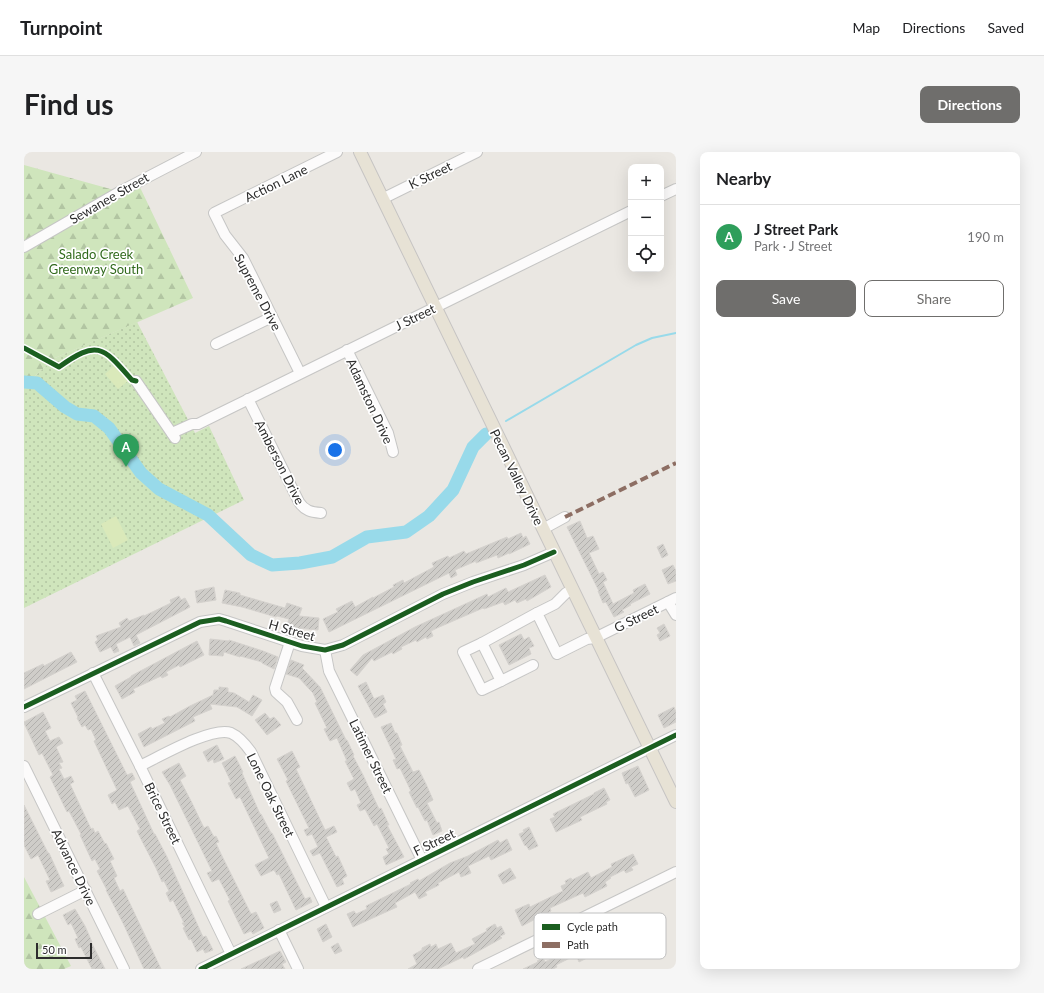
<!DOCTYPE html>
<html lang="en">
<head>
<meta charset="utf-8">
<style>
  body { margin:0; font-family:Lato,sans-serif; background:#f6f6f6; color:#202124 }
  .controls { position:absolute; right:12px; top:12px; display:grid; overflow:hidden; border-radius:8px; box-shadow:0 4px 16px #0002 }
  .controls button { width:36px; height:36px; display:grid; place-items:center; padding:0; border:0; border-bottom:1px solid #e0e0e0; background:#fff; color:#202124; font:20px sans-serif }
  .scale { position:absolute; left:12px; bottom:10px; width:56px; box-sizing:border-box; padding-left:4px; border:2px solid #2d2d2d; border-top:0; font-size:11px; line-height:14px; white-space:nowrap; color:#2d2d2d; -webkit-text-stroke:3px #fff; paint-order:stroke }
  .you { position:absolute; left:311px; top:298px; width:14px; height:14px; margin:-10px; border:3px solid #fff; border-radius:50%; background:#1a73e8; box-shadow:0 0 0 6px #1a73e833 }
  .badge { display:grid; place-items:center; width:26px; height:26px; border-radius:50%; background:#6f6e6c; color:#fff; font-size:13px; font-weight:700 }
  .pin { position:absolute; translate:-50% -33px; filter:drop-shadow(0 1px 2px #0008) }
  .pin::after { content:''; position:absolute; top:21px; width:14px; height:12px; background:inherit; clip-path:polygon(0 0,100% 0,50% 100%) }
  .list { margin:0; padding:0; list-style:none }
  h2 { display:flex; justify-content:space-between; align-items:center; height:52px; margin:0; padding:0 16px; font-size:17px }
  h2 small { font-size:13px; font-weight:400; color:#757577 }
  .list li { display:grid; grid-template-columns:26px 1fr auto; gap:12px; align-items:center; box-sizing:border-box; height:64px; padding:0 16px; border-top:1px solid #e0e0e0 }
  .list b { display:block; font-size:15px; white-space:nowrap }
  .list p { margin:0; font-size:13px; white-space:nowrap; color:#757577 }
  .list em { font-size:13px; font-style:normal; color:#757577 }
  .actions { display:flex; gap:8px; padding:12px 16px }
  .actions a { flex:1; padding:9px 0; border:1px solid #6f6e6c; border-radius:8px; text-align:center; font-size:14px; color:#6f6e6c }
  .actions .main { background:#6f6e6c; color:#fff }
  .icon { flex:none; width:22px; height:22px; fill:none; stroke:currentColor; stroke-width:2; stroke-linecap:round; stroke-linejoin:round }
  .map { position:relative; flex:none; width:652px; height:817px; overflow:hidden; border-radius:8px }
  header { display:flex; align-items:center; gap:24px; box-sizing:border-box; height:56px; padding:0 20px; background:#fff; border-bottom:1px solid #e0e0e0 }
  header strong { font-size:19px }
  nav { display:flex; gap:22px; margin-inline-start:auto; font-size:14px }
  .intro { display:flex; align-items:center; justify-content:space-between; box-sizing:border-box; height:96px; padding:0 24px }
  h1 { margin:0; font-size:28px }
  .button { padding:10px 18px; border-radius:8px; background:#6f6e6c; color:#fff; font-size:14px; font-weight:700 }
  main { display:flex; gap:24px; padding:0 24px }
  aside { flex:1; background:#fff; border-radius:8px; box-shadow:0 4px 16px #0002 }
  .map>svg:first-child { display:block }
  .forest { fill:url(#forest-firs) }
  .park { fill:url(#park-dots) }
  .pitch { fill:#dae9ba }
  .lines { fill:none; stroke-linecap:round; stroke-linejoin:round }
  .stream { stroke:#98daea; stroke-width:2 }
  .river { stroke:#98daea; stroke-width:13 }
  .building { fill:url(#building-hatch); stroke:#d5d2ce }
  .minor-casing { stroke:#c6c6c5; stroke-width:12 }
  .major-casing { stroke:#c6c4c3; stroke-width:14 }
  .minor { stroke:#fcfbfb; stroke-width:10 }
  .major { stroke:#e7e2d5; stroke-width:12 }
  .quiet { stroke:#8d6e63; stroke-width:4; stroke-dasharray:8 4; stroke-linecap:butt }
  .cycleway-casing { stroke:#fff; stroke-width:8 }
  .cycleway { stroke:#1b5e20; stroke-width:5 }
  .labels { text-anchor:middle; stroke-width:3.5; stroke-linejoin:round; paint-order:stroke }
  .street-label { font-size:13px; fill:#2d2d2d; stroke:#fff }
  .park-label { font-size:13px; fill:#316a1c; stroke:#fff }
  .key { fill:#fff; stroke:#c0c0c0; stroke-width:1 }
  .key-label { font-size:11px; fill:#2d2d2d }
</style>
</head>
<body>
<header>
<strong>Turnpoint</strong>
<nav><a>Map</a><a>Directions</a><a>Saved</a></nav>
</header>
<div class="intro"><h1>Find us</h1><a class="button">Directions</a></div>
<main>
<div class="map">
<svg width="652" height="817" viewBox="0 0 652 817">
  <defs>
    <pattern id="forest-firs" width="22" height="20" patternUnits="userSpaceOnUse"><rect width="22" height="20" fill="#cfe5bc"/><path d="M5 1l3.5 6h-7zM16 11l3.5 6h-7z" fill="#b2c5a2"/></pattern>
    <pattern id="park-dots" width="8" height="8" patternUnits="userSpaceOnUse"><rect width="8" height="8" fill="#cfe5bc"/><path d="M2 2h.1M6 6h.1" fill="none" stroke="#b2c5a2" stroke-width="1.8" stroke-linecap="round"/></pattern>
    <pattern id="building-hatch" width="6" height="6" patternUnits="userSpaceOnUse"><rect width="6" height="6" fill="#cfcdc9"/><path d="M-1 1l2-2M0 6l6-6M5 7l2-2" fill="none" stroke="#b2b0ad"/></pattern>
  </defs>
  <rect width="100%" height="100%" fill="#eae7e2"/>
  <g class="forest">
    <polygon points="0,13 90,38 112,27 169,146 31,206 0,234"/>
    <polygon points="0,725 47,814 40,817 0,817"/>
  </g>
  <polygon class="park" points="113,170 171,281 185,274 220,348 0,456 0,234 31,206"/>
  <g class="pitch">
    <polygon points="91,213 104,229 94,237 81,222"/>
    <polygon points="92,364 104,388 89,396 77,372"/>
  </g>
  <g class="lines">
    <polyline class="stream" points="482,269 612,193 628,186 652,181"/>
    <polyline class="river" points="0,230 13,231 41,255 53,262 70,264 85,276 117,321 135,337 184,363 227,403 248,413 276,411 308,405 343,385 382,380 405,364 429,338 449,295 462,282"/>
  </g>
  <g class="building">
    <polygon points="556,369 563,386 569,384 575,397 565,401 575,422 579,420 583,428 579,430 589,452 610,441 609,438 621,432 626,442 606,452 607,453 598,458 600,460 590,465 582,450 579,451 574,439 575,439 543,375"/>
    <polygon points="497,381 499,386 502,384 506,392 485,402 485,401 474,406 473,403 452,411 452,409 431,418 433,423 427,426 425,421 305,480 299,467 314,460 312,457 328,449 331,455 349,445 349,446 370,435 369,433 379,428 380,431 410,415 408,411 424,404 425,406 440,399 442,402 483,385 484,387"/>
    <polygon points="639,392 644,403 638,406 633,395"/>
    <polygon points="649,413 652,419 652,429 644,432 638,418"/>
    <polygon points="521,423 527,435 503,449 502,447 493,451 491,448 481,453 479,450 460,457 459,456 413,476 407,479 409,484 403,487 402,485 393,490 392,488 377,495 378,497 369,502 368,500 350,509 348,506 333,524 326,518 339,503 391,475 463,442 464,445 482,436 484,440"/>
    <polygon points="190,435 192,448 173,451 171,439"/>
    <polygon points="201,438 216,441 216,443 261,456 263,451 278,456 275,464 295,466 294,478 272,476 271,478 262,475 265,467 253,464 252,465 218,455 198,451"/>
    <polygon points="155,444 157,448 161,446 166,455 112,483 116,491 110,494 106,485 92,492 95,499 90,501 87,495 76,500 71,490 74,488 72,484 97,475 95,471 103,466 105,469 120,463 120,464 147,451 146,448"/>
    <polygon points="640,472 646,484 636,489 633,483 636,481 633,476"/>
    <polygon points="497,482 500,488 505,485 510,494 505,496 507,502 485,513 475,493"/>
    <polygon points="186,487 205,489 205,488 239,499 254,505 250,517 238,511 238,510 216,504 216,505 200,500 199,504 185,503"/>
    <polygon points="173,489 180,503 156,515 155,513 142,520 144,523 138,526 137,524 109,537 111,540 98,547 91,534 107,525 107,524"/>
    <polygon points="47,500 53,510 0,537 0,521 19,512 20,514"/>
    <polygon points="267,508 280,513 278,516 296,535 322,588 323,588 330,603 329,604 339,623 355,657 357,656 365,673 363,673 380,705 362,713 359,705 365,702 362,697 365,696 353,672 350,674 341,657 336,659 333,653 337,651 331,637 327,639 323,631 330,627 321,609 323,609 313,586 306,589 300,577 303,576 291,551 293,550 289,541 275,526 262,522"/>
    <polygon points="342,530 350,547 359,543 362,550 359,552 363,560 351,566 334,534"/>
    <polygon points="195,535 204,536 204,540 210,541 225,550 229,543 238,548 228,564 213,555 186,552 188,557 169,565 171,569 120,595 114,582 127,575 128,577 141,571 138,567 145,564 146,565 166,554 189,543 190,538 195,538"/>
    <polygon points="61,539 103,623 108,621 111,627 106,630 130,682 131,682 143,705 179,785 182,784 189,798 181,801 179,797 173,800 167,787 165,788 159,776 161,775 158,771 160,771 149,748 146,750 142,741 145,739 140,729 138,730 132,716 118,689 113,679 116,677 104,654 95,658 91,650 88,652 84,643 93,638 70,589 72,588 67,577 64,578 61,573 58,575 53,566 54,565 47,551 53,548 51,544"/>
    <polygon points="650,555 652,560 652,570 640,576 634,563"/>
    <polygon points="19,560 27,576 21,579 26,589 35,585 39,591 32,595 39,610 35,611 38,616 35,617 40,627 47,624 50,630 46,632 67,677 69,676 71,681 74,679 81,692 82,691 90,707 86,709 93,724 90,726 96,739 99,737 137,817 120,817 100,773 82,738 83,738 73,719 76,717 71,707 68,709 56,683 57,682 45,659 43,660 26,625 29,623 18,601 15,603 0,571 0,570"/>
    <polygon points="241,561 246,567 250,565 257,573 243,583 231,568"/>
    <polygon points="367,571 371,581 373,581 378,593 376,594 389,620 395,618 402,632 409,648 403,651 413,671 415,670 418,679 409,683 403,668 401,669 394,655 393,656 385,640 387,639 376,616 373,617 369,608 372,607 357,575"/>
    <polygon points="193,593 200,607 190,611 189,607 184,610 179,600"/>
    <polygon points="268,599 276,615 272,617 301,678 310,674 313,680 302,685 312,705 314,704 323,724 318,727 320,732 313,735 296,701 289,704 286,699 294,695 288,682 283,684 280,678 285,676 262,629 264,628 253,607"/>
    <polygon points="211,604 219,620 218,621 236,662 237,662 247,681 248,681 281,747 286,745 288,750 272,758 255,722 253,723 250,718 237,724 231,713 245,706 216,645 212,647 204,631 207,630 198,611"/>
    <polygon points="155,611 162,624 156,628 167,649 180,676 184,674 190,685 192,684 195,690 192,691 197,702 227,762 232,760 240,776 229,782 227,779 220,782 204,749 206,748 195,727 188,730 183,721 188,719 146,633 138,620"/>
    <polygon points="614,614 625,638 611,645 604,631 602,632 598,621"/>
    <polygon points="580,636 586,648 582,650 583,652 556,665 558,668 532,680 526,667 531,665 529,662 570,642 570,641"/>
    <polygon points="0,653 24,701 25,701 40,734 27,740 22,729 26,728 14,703 7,707 0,693"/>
    <polygon points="505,675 514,694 505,698 502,693 501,694 495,682 500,680 499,678"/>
    <polygon points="483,687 488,698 467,708 465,704 444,714 447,721 437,725 435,720 414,731 415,733 401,740 403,743 395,747 391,740 371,751 373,755 329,775 323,762 330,759 332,762 343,757 342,754 387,732 386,731 394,727 395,729 426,711 444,704 474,688 476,691"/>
    <polygon points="609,702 614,712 607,715 609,718 602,721 600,718 586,725 587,726 581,730 583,734 561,745 559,741 526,756 527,759 498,774 491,758 505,752 506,755 539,739 537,734 542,732 541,729 547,726 548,728 564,720 567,726 588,715 587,712"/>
    <polygon points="486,716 492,726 479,732 474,723"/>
    <polygon points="253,749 257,758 250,761 246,752"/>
    <polygon points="51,757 61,774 68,790 67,790 81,817 68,817 57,795 55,796 51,787 54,786 47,771 44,773 39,763"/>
    <polygon points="302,772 308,785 299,790 293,777"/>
    <polygon points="471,772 473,776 477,774 481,782 476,784 478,786 451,801 440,807 439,805 414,817 384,817 393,812 389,803 398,798 398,796 406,792 407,795 412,792 414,797 427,791 432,801 451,792 448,787 463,779 462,777"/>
    <polygon points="575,779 582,792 563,801 565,805 555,810 552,803 532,813 533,815 529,817 499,817 514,810 513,809 519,806 521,810 533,804 531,800"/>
    <polygon points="314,791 318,799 311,802 307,795"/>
    <polygon points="256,799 262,810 258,812 261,817 217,817"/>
  </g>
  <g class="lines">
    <defs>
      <g id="minor">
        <polyline points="637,44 652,37"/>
        <polyline points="358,47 453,0"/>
        <polyline points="0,95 97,39 172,0"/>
        <polyline points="192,192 248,165"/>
        <polyline points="323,198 364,281 369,300"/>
        <polyline points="276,221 224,116 219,106 201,83 190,61 313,0"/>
        <polyline points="112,229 151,286"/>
        <path d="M224 247 275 350C281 359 287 360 297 361"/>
        <polyline points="148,281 168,272 174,272 607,59"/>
        <polyline points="519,377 541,365"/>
        <polyline points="548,438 542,441 531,452 513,461 533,502 563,487 571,486 652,446"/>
        <polyline points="644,450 652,463"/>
        <polyline points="266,490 251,536 252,540 263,550 273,568"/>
        <polyline points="458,491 439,500 458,538 477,529"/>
        <polyline points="301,498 305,519 398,708"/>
        <polyline points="509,513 477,529 458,491 513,461"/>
        <polyline points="69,521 116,614 207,802"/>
        <polyline points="0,555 176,470 195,467 202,469 278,494 301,498 319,493 419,442 449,430 500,413 530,400"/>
        <polyline points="0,614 100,817"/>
        <path d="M116 614C135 605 188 574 207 581 216 585 222 593 227 600L302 755"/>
        <polyline points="14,762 62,738"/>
        <polyline points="255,778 274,817"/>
        <polyline points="177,817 652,583"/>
        <polyline points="454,817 652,720"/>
      </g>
      <polyline id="major" points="336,0 652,650"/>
    </defs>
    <use href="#minor" class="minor-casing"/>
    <use href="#major" class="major-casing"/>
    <use href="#minor" class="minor"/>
    <use href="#major" class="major"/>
    <polyline class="quiet" points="541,365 652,311"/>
    <defs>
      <g id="cycleway">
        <path d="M0 196 35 215C74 187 79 195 108 228L112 229"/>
        <polyline points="0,555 176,470 195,467 202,469 278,494 301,498 319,493 419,442 449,430 500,413 530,400"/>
        <polyline points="177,817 652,583"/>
      </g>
    </defs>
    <use href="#cycleway" class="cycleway-casing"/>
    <use href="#cycleway" class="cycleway"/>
  </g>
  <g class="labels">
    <g class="street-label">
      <text transform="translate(406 23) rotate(-26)" y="5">K Street</text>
      <text transform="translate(252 31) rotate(-26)" y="5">Action Lane</text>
      <text transform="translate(85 46) rotate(-30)" y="5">Sewanee Street</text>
      <text transform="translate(234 140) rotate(62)" y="5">Supreme Drive</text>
      <text transform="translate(391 165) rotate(-26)" y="5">J Street</text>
      <text transform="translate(346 249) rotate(65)" y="5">Adamston Drive</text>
      <text transform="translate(256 310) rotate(63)" y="5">Amberson Drive</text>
      <text transform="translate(493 325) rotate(64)" y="5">Pecan Valley Drive</text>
      <text transform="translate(612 466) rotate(-26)" y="5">G Street</text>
      <text transform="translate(268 478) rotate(16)" y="5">H Street</text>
      <text transform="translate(347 604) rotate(64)" y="5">Latimer Street</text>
      <text transform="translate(247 643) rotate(64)" y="5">Lone Oak Street</text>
      <text transform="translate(139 661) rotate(64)" y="5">Brice Street</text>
      <text transform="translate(410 690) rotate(-26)" y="5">F Street</text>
      <text transform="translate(50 715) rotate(64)" y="5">Advance Drive</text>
    </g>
    <g class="park-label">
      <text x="72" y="107">Salado Creek<tspan x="72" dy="15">Greenway South</tspan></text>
    </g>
  </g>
  <rect x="510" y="761" width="132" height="46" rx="6" class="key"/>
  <rect x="518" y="772" width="18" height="6" fill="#1b5e20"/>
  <rect x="518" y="790" width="18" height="6" fill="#8d6e63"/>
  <g class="key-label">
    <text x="543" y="779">Cycle path</text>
    <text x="543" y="797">Path</text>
  </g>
</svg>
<div class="controls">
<button>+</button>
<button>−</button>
<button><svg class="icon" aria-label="locate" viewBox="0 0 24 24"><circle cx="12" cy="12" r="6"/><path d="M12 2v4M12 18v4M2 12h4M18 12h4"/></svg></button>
</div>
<div class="scale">50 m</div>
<div class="you"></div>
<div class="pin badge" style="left:102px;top:315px;background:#2e9e5b">A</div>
</div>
<aside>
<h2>Nearby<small></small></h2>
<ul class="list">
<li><span class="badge" style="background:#2e9e5b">A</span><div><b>J Street Park</b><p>Park · J Street</p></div><em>190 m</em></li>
</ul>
<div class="actions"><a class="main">Save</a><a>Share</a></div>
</aside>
</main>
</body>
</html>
